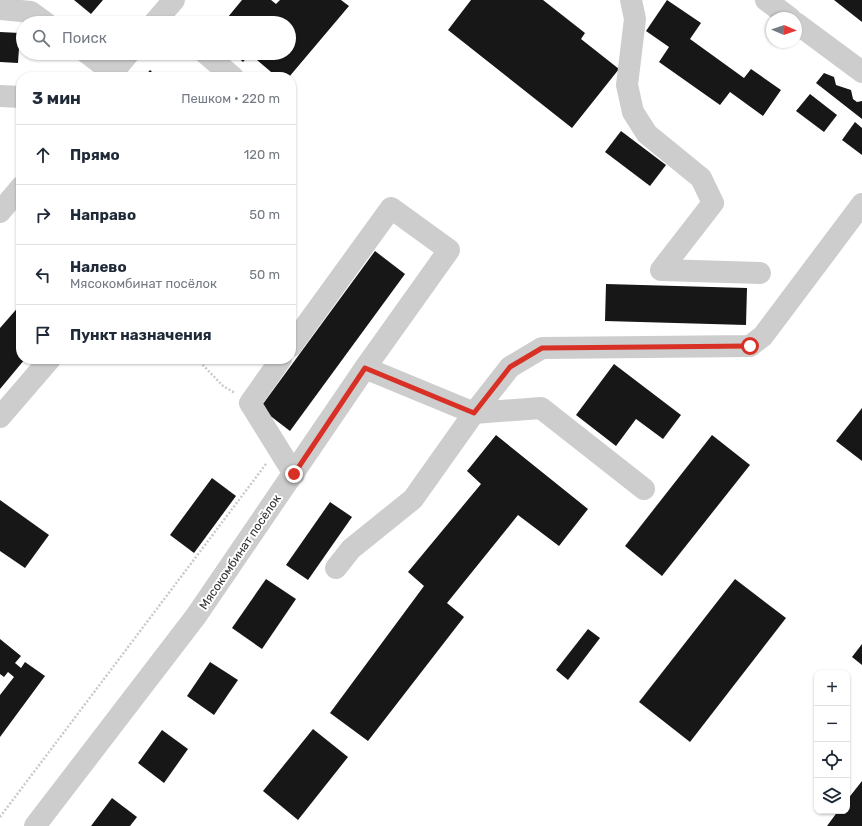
<!DOCTYPE html>
<html lang="ru">
<head>
<meta charset="utf-8">
<style>
  body { margin:0; font-family:Rubik,sans-serif; background:#f2f2f3; color:#1f2937 }
  .controls { position:absolute; right:12px; bottom:12px; display:grid; overflow:hidden; border-radius:8px; box-shadow:0 1px 3px #0004 }
  .controls button { width:36px; height:36px; display:grid; place-items:center; padding:0; border:0; border-bottom:1px solid #e0e1e3; background:#fff; color:#1f2937; font:20px sans-serif }
  .compass { position:absolute; left:766px; top:12px; width:36px; height:36px; border-radius:50%; background:#fff; box-shadow:0 1px 3px #0004; rotate:92deg }
  .stop { position:absolute; width:12px; height:12px; margin:-9px; border:3px solid #d93025; border-radius:50%; background:#fff }
  .stop.end { background:#d93025; border-color:#fff; box-shadow:0 1px 4px #0008 }
  .list { margin:0; padding:0; list-style:none }
  h2 { display:flex; justify-content:space-between; align-items:center; height:52px; margin:0; padding:0 16px; font-size:17px }
  h2 small { font-size:13px; font-weight:400; color:#747a83 }
  .list li { display:grid; grid-template-columns:26px 1fr auto; gap:12px; align-items:center; box-sizing:border-box; height:60px; padding:0 16px; border-top:1px solid #e0e1e3 }
  .list b { display:block; font-size:15px; white-space:nowrap }
  .list p { margin:0; font-size:13px; white-space:nowrap; color:#747a83 }
  .list em { font-size:13px; font-style:normal; color:#747a83 }
  .icon { flex:none; width:22px; height:22px; fill:none; stroke:currentColor; stroke-width:2; stroke-linecap:round; stroke-linejoin:round }
  .map { position:relative; flex:none; width:862px; height:826px; overflow:hidden }
  .search { position:absolute; background:#fff; box-shadow:0 1px 3px #0004; left:16px; top:16px; width:280px; height:44px; display:flex; align-items:center; gap:10px; box-sizing:border-box; padding:0 14px; border-radius:22px; color:#747a83; font-size:15px }
  .panel { position:absolute; background:#fff; box-shadow:0 1px 3px #0004; left:16px; top:72px; width:280px; height:292px; border-radius:16px }
  .map>svg:first-child { display:block }
  .building { fill:#171717 }
  .lines { fill:none; stroke-linecap:round; stroke-linejoin:round }
  .path { stroke:#cacaca; stroke-width:2.5; stroke-dasharray:2 2; stroke-linecap:butt }
  .minor { stroke:#cdcdcd; stroke-width:22 }
  .route { stroke:#d93025; stroke-width:5 }
  .labels { text-anchor:middle; stroke-width:4; stroke-linejoin:round; paint-order:stroke }
  .street-label { font-size:12px; fill:#303030; stroke:#fff }
</style>
</head>
<body>
<div class="map">
<svg width="862" height="826" viewBox="0 0 862 826">
  <rect width="100%" height="100%" fill="#fff"/>
  <g class="building">
    <polygon points="74,0 103,0 91,14"/>
    <polygon points="242,0 271,0 276,4 280,0 341,0 349,6 289,77 277,77 250,54 243,62 233,53 289,53 289,23 223,23"/>
    <polygon points="471,0 543,0 585,33 581,39 619,69 572,128 448,30"/>
    <polygon points="667,0 701,23 690,39 744,78 751,69 781,90 763,116 730,92 720,105 659,62 669,47 646,31"/>
    <polygon points="834,0 862,0 862,22"/>
    <polygon points="0,32 20,33 18,63 0,62"/>
    <polygon points="150,70 157,77 144,77"/>
    <polygon points="824,73 834,77 836,85 851,90 853,99 857,102 862,101 862,119 816,83"/>
    <polygon points="810,94 837,115 824,132 796,111"/>
    <polygon points="855,122 862,128 862,155 842,140"/>
    <polygon points="621,131 666,165 650,186 605,152"/>
    <polygon points="375,251 405,274 290,431 260,408"/>
    <polygon points="606,284 747,288 746,325 605,321"/>
    <polygon points="21,304 21,359 25,359 0,389 0,328"/>
    <polygon points="614,364 681,415 663,439 636,419 616,446 576,415"/>
    <polygon points="862,408 862,461 836,441"/>
    <polygon points="496,435 588,509 559,546 518,515 447,603 464,617 368,741 330,713 424,586 408,572 481,484 467,471"/>
    <polygon points="712,435 750,465 662,576 625,546"/>
    <polygon points="212,478 236,496 194,553 170,535"/>
    <polygon points="0,500 49,535 25,568 0,551"/>
    <polygon points="330,502 352,517 308,580 286,565"/>
    <polygon points="266,579 296,599 262,649 232,628"/>
    <polygon points="735,579 786,618 690,742 639,702"/>
    <polygon points="588,629 600,638 568,680 556,670"/>
    <polygon points="0,639 21,656 15,663 21,668 25,662 45,676 0,737 0,695 14,677 8,672 4,677 0,674"/>
    <polygon points="862,644 862,665 852,657"/>
    <polygon points="210,662 238,680 214,715 187,696"/>
    <polygon points="313,729 348,757 298,820 263,791"/>
    <polygon points="162,730 188,749 164,783 138,763"/>
    <polygon points="862,781 862,826 827,826 838,811 847,811 847,800"/>
    <polygon points="112,798 137,817 130,826 91,826"/>
  </g>
  <g class="lines">
    <g class="path">
      <polyline points="197,359 223,386 235,393"/>
      <polyline points="0,817 266,464"/>
    </g>
    <g class="minor">
      <polyline points="631,0 635,19 627,85 633,112 647,134 701,178 713,203 661,270 760,273"/>
      <polyline points="766,0 790,18"/>
      <polyline points="0,9 31,12 46,23"/>
      <polyline points="154,23 174,0"/>
      <polyline points="796,23 862,72"/>
      <polyline points="87,53 112,72"/>
      <polyline points="205,53 233,77"/>
      <polyline points="109,77 129,53"/>
      <polyline points="0,96 21,97"/>
      <polyline points="0,212 21,187"/>
      <polyline points="281,359 250,403 294,474"/>
      <polyline points="365,368 474,413 541,408 644,489"/>
      <polyline points="0,417 50,359"/>
      <polyline points="336,568 351,549 413,499 474,413 510,367 542,348 750,346 763,336 862,204"/>
      <polyline points="35,826 196,616 365,368 449,250 391,208 291,346"/>
    </g>
  </g>
  <g class="lines">
    <polyline class="route" points="294,474 365,368 474,413 510,367 542,348 750,346"/>
  </g>
  <g class="labels">
    <g class="street-label">
      <text transform="translate(240 552) rotate(-56)" y="4">Мясокомбинат посёлок</text>
    </g>
  </g>
</svg>
<div class="controls">
<button>+</button>
<button>−</button>
<button><svg class="icon" aria-label="locate" viewBox="0 0 24 24"><circle cx="12" cy="12" r="6"/><path d="M12 2v4M12 18v4M2 12h4M18 12h4"/></svg></button>
<button><svg class="icon" aria-label="layers" viewBox="0 0 24 24"><path d="M12 4l9 5-9 5-9-5zM3 14l9 5 9-5"/></svg></button>
</div>
<svg class="compass" viewBox="-18 -18 36 36"><path d="M0-13l5 13h-10z" fill="#e53935"/><path d="M0 13l5-13h-10z" fill="#747a83"/></svg>
<div class="stop" style="left:750px;top:346px"></div>
<div class="stop end" style="left:294px;top:474px"></div>
<div class="search"><svg class="icon" aria-label="search" viewBox="0 0 24 24"><circle cx="10" cy="10" r="6"/><path d="M15 15l6 6"/></svg>Поиск</div>
<section class="panel">
<h2>3 мин<small>Пешком · 220 m</small></h2>
<ul class="list">
<li><svg class="icon" aria-label="ahead" viewBox="0 0 24 24"><path d="M12 20V5M6 11l6-6 6 6"/></svg><div><b>Прямо</b></div><em>120 m</em></li>
<li><svg class="icon" aria-label="right" viewBox="0 0 24 24"><path d="M7 20v-9h11M14 6l5 5-5 5"/></svg><div><b>Направо</b></div><em>50 m</em></li>
<li><svg class="icon" aria-label="left" viewBox="0 0 24 24"><path d="M17 20v-9H6M10 6l-5 5 5 5"/></svg><div><b>Налево</b><p>Мясокомбинат посёлок</p></div><em>50 m</em></li>
<li><svg class="icon" aria-label="arrive" viewBox="0 0 24 24"><path d="M6 21V4h12l-3 4 3 4H6"/></svg><div><b>Пункт назначения</b></div></li>
</ul>
</section>
</div>
</body>
</html>
